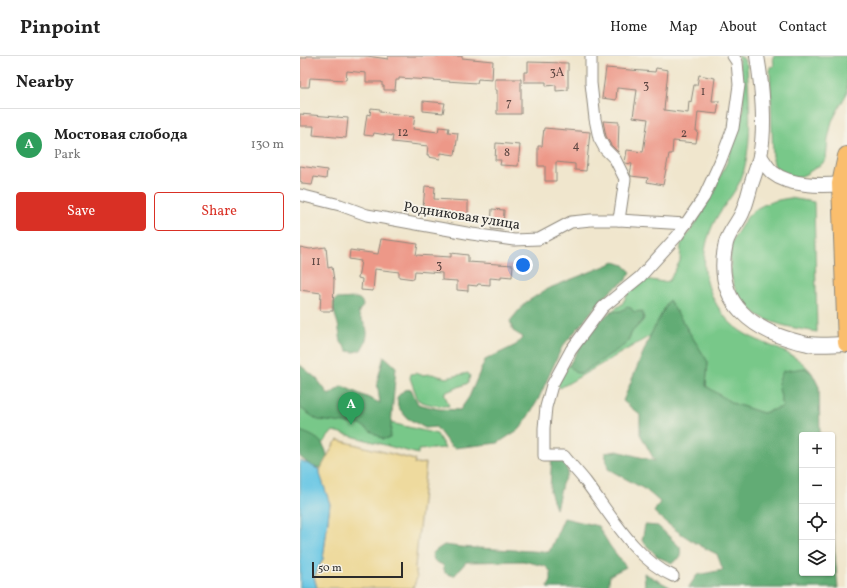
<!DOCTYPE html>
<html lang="en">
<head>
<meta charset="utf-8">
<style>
  body { margin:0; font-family:Vollkorn,serif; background:#f6f6f6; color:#222 }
  .controls { position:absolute; right:12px; bottom:12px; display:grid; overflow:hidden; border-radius:4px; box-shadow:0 1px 3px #0004 }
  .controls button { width:36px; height:36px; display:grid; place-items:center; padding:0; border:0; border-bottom:1px solid #e0e0e0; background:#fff; color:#222; font:20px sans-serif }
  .scale { position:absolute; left:12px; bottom:10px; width:91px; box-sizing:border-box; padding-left:4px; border:2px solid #2b2b2b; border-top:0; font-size:11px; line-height:14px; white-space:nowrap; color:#2b2b2b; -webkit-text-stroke:3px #f7f3e8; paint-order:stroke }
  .you { position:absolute; left:223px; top:209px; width:14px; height:14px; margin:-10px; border:3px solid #fff; border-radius:50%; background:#1a73e8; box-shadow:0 0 0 6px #1a73e833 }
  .badge { display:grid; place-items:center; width:26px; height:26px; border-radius:50%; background:#d93025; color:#fff; font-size:13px; font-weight:700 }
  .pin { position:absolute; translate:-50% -33px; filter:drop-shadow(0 1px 2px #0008) }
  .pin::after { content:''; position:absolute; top:21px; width:14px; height:12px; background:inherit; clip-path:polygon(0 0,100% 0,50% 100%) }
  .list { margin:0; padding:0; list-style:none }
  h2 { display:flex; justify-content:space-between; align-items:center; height:52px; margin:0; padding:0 16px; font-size:17px }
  h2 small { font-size:13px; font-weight:400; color:#767676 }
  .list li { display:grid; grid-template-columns:26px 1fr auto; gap:12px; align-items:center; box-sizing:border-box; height:72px; padding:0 16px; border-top:1px solid #e0e0e0 }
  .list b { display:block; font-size:15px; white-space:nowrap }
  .list p { margin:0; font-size:13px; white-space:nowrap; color:#767676 }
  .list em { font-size:13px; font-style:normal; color:#767676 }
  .actions { display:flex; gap:8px; padding:12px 16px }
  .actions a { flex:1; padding:9px 0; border:1px solid #d93025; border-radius:4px; text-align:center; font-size:14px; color:#d93025 }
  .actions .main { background:#d93025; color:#fff }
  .icon { flex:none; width:22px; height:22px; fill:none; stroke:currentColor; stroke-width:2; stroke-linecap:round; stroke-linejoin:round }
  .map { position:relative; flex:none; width:547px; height:532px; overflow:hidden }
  header { display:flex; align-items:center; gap:24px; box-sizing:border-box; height:56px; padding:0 20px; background:#fff; border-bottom:1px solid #e0e0e0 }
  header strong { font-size:19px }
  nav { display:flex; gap:22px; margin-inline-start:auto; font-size:14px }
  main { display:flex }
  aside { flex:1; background:#fff }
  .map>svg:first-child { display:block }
  .green { fill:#78c889; stroke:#527a5a }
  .forest { fill:#62ac75; stroke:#466c50 }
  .sand { fill:#eeda9e; stroke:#8c8264 }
  .water { fill:#66c6e4; stroke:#487888 }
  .building { fill:#ed9888 }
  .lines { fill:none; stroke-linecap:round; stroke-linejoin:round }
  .minor-casing { stroke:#8e887c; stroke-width:13 }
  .tertiary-casing { stroke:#8e887c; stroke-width:16 }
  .primary-casing { stroke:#8e887c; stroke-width:20 }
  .minor { stroke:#fff; stroke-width:11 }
  .tertiary { stroke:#fff; stroke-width:14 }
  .primary { stroke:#fabe6d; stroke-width:18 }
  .labels { text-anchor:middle; stroke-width:4; stroke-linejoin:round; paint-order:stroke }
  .number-label { font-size:12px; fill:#5c4642 }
  .street-label { font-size:14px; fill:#2b2b2b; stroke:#f7f3e8 }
</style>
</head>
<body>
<header>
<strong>Pinpoint</strong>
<nav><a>Home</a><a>Map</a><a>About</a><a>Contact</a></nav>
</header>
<main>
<aside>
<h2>Nearby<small></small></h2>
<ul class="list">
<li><span class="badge" style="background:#2e9e5b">A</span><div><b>Мостовая слобода</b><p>Park</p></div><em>130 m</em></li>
</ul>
<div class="actions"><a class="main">Save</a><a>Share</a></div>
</aside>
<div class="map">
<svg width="547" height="532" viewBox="0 0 547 532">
  <rect width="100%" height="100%" fill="#f7f3e8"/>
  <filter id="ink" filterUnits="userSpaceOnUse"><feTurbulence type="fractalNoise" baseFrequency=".025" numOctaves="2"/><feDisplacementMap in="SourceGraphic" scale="8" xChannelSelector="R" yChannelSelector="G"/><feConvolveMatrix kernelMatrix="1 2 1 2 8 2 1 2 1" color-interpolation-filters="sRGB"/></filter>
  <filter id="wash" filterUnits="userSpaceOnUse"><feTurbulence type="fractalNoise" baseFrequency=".012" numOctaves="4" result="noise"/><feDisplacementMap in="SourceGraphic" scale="16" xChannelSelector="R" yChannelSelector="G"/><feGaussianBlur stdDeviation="0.9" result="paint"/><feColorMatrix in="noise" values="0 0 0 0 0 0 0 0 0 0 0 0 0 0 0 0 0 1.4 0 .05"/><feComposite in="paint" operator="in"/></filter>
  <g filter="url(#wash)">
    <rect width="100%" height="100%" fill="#f0e6cd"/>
    <g class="green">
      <path d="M438 0 443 2 447 9C449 43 453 80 444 114 440 130 429 143 420 156 397 192 400 230 426 262 449 290 490 288 512 317L505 312 478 327 483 351 463 357 432 347 406 330 408 306 369 244 350 280 260 332 257 328 269 309 326 288 332 276 344 263 333 256H310L322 248 329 236 345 223 363 226 369 225 380 205 381 188 399 162 408 145 427 106 438 73 443 54V37Z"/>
      <polygon points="473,0 547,0 547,37 532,65 528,83 526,103 523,107 506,118 497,122 490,122 475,111 473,104 470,11 474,10"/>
      <path d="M490 142 514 146 517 276C495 272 469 269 451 254 434 240 428 219 431 197 431 193 431 188 432 185 435 180 439 174 442 169 444 166 446 162 449 159 459 148 476 144 490 142Z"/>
      <path d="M116 317 121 319 132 318 146 322 168 317 170 320 168 327 144 337 149 350C138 350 127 349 118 344L110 322 111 318Z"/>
      <polygon points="0,339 79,364 137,378 145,392 118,394 118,398 33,375 15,396 0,392"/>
    </g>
    <g class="forest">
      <polygon points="315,206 324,209 331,216 325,225 313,233 293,254 262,291 238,344 221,372 198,387 154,392 148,387 136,371 125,372 107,362 98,351 97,341 104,334 111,333 118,348 139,353 160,354 169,341 185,304 216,289 223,281 213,275 210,265 225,247 247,233"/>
      <path d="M56 242C61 243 62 245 63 250 62 252 60 253 59 255 56 265 77 269 61 294L54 296 48 295 41 286 38 268 32 249 36 243Z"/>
      <path d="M369 244 408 306 406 330 432 347 463 357 483 351 478 327 483 315 505 312 512 317 519 331 520 379H502V517H532V467L538 532H388L397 519 423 514 417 498C395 488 372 473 354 456L360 446 346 434 308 413 305 397 317 395 355 405 340 378V359L323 345 350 280Z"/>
      <polygon points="327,251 331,252 334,256 342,255 344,263 332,276 326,288 282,317 276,317 269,309 290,274 310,256 321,255"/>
      <polygon points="84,300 96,311 90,382 83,383 61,369 18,364 0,352 0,309 17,323 29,339 42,330 80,347 77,326"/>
      <path d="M0 375C17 381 25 385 28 404L21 412 13 411 0 401Z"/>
      <polygon points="252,395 263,404 268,416 262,428 256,453 250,435"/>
      <polygon points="264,462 298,470 310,490 326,511 310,519 308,532 247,532 251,525 251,516 245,510 223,505 166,506 154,520 145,517 143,509 134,505 132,497 144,489 160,491 249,496"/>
      <polygon points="345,469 358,470 380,491 381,501 372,507 358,501 342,485"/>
      <polygon points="344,517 370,531 370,532 345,532"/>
    </g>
    <polygon class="sand" points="38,384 115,404 114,408 126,407 115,511 117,522 113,532 17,532 14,521 23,503 30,448 19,418 20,414 34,388"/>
    <polygon class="water" points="0,403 2,405 20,414 20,418 30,448 23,503 14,521 17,532 0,532"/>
    <g id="blocks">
      <g class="building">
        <polygon points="6,0 67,0 88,3 88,0 162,0 162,2 193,5 192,24 178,23 177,27 99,22 99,24 96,24 95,34 84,34 84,30 82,30 82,26 66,26 66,17 47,15 46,24 10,22 9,31 0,31 0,2 6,2"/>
        <polygon points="228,6 268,7 268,34 256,35 256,29 246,30 246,26 224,26 224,16 228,16"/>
        <polygon points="306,12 355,16 356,12 368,14 364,54 388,57 389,45 391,46 394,29 397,29 399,19 415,22 412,45 419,45 417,58 398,56 396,75 398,75 396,87 373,85 372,98 369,98 363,129 347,126 348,122 331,120 330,118 332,108 325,107 327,94 343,96 348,63 333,61 337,34 317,32 316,44 302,42"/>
        <polygon points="195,23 221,23 221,58 197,58 197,34 195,34"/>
        <polygon points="123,45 145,47 143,57 123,55"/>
        <polygon points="71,52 80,53 80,56 115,60 113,73 138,76 139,71 149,72 148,76 158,77 155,99 141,97 140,103 129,101 129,99 127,99 128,90 92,86 93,80 74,77 73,80 64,79 67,58 70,59"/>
        <polygon points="0,58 48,62 46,82 13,79 14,70 0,70"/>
        <polygon points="303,65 319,66 318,96 311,89 306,80"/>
        <polygon points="244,72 290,76 286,115 275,114 275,108 256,106 256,125 245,125 245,110 238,110 238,90 242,90"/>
        <polygon points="196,87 220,89 218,110 200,109 201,104 195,104"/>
        <polygon points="0,110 27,114 26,123 14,121 12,129 2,128 2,126 0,125"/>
        <polygon points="125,130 135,131 134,143 168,145 168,159 143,159 144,154 123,152"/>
        <polygon points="192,153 204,154 203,174 191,173"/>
        <polygon points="81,183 118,188 116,199 151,201 151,197 168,199 168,206 213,209 212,221 201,220 201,223 190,222 190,229 178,228 177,230 168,229 168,235 157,234 157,225 142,224 142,217 115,215 114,223 99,221 99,216 75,213 73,235 61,234 62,223 58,222 61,205 49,203 50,194 78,198"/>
        <polygon points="0,191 10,193 26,191 28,212 32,211 34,224 33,255 20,255 21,237 0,234"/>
      </g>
    </g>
  </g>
  <g filter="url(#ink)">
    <use href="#blocks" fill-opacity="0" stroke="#8e887c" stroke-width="1"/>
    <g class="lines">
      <defs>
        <g id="minor">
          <polyline points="291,0 291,27 295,63 299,82 305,93 315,103 325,123 319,164"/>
          <polyline points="0,139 40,149 67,159 172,178 214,184 239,183 271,166 291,164 319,164 386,168"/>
          <path d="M373 520C336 504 310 458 286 426 279 417 271 409 264 400H244V372L246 351 252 329 271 294 303 251 340 221 378 179 404 141 420 106 433 72 439 29 437 6 433 0"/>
        </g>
        <g id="tertiary">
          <path d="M457 0C462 29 466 71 460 100 458 109 455 117 452 126 449 135 447 146 443 155 439 166 429 175 426 187 412 247 454 277 508 288 520 290 534 288 547 288"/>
          <path d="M460 100C464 106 468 113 473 117 489 130 522 130 541 128"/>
        </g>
        <polyline id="primary" points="547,100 541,128 547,287"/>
      </defs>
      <use href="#minor" class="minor-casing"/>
      <use href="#tertiary" class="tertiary-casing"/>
      <use href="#primary" class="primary-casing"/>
      <use href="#minor" class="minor"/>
      <use href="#tertiary" class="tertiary"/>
      <use href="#primary" class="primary"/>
    </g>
  </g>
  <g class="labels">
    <g class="number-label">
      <text x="257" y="20">3А</text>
      <text x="346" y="33">3</text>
      <text x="403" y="39">1</text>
      <text x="209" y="50">7</text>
      <text x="103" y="80">12</text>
      <text x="384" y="81">2</text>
      <text x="276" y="93">4</text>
      <text x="207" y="100">8</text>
      <text x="16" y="209">11</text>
      <text x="139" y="213">3</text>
    </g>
    <g class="street-label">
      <text transform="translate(162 159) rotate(9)" y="5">Родниковая улица</text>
    </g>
  </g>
</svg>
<div class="controls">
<button>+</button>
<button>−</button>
<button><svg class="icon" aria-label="locate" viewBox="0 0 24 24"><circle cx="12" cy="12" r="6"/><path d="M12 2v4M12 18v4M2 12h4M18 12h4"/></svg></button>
<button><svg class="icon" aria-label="layers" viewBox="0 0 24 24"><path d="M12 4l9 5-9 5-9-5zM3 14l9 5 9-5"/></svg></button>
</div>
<div class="scale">50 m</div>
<div class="you"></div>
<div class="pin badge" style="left:51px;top:369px;background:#2e9e5b">A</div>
</div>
</main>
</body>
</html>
